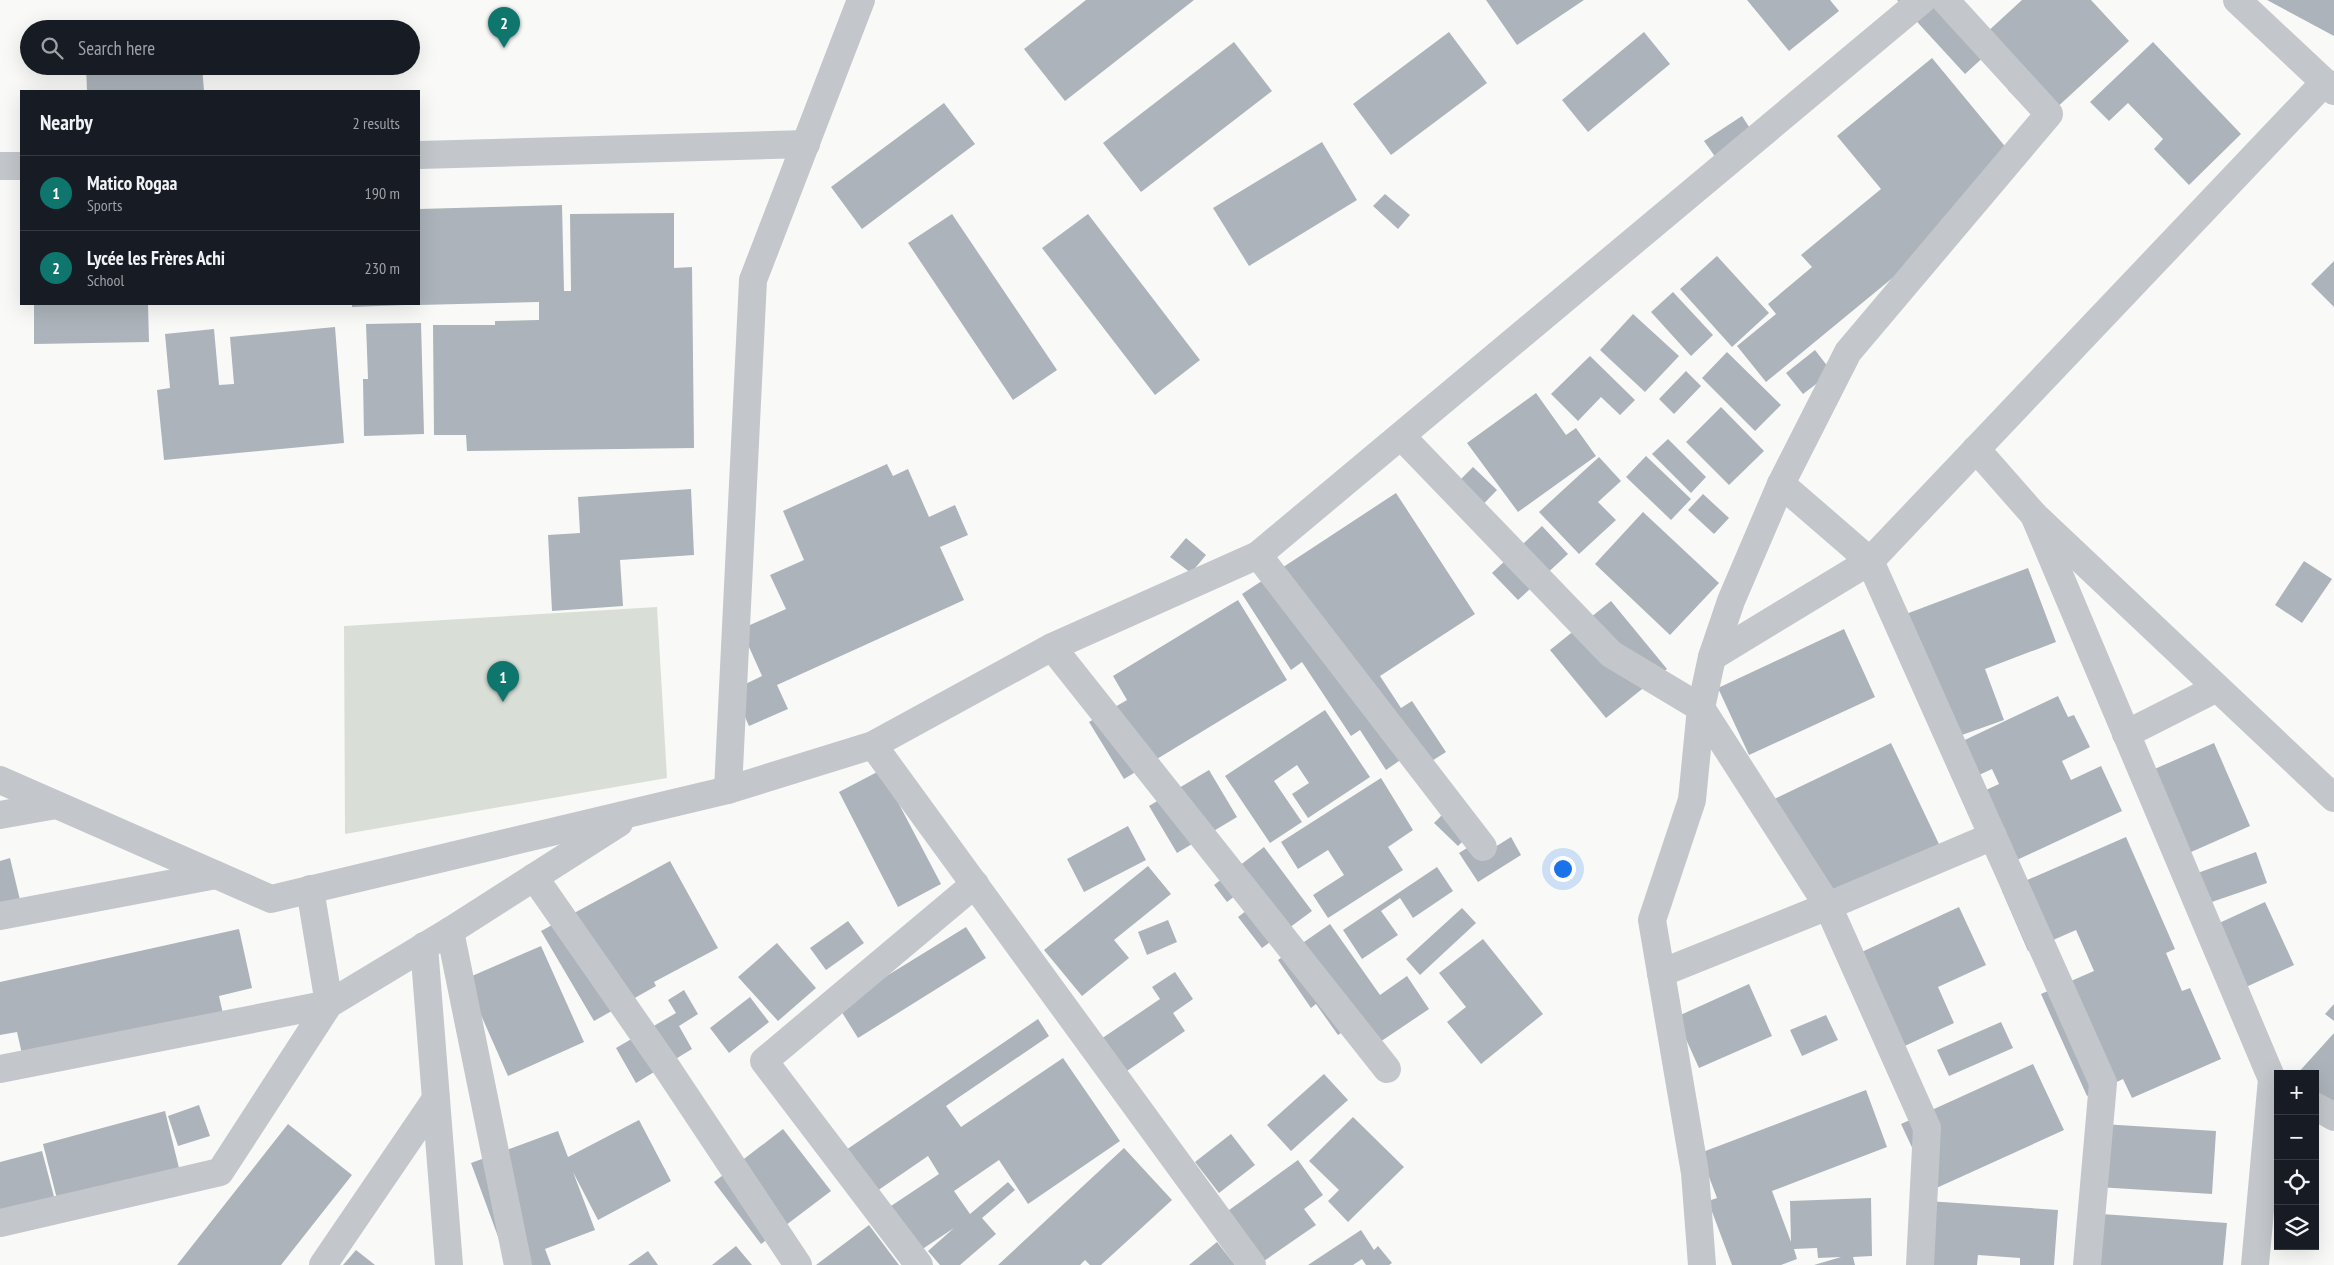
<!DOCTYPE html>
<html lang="en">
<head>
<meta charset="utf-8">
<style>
  body { margin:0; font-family:"PT Sans Narrow",sans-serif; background:#20242c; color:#f1f3f6 }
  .controls { position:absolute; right:15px; bottom:15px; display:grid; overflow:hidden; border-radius:0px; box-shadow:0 5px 20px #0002 }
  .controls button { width:45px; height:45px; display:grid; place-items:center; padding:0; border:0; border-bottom:1px solid #363941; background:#171b24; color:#f1f3f6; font:25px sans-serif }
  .you { position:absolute; left:1562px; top:868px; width:18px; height:18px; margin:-12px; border:4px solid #fff; border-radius:50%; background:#1a73e8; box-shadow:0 0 0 8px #1a73e833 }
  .badge { display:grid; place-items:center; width:32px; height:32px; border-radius:50%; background:#0f766e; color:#fff; font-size:16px; font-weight:700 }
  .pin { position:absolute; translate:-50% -41px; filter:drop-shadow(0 1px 2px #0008) }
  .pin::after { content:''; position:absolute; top:26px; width:18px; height:15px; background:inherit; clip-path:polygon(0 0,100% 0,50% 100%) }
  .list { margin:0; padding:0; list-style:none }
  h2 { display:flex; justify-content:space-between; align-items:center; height:65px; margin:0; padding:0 20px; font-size:21px }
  h2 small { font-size:16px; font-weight:400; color:#9ea1a6 }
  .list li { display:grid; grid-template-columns:32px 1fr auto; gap:15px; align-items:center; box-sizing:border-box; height:75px; padding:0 20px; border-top:1px solid #363941 }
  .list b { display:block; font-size:19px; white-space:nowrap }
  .list p { margin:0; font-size:16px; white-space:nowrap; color:#9ea1a6 }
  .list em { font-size:16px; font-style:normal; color:#9ea1a6 }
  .icon { flex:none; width:28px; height:28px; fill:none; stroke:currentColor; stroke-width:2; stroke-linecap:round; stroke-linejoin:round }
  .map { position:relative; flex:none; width:2334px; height:1265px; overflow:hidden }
  .search { position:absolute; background:#171b24; box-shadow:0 5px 20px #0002; left:20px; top:20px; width:400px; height:55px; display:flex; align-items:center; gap:12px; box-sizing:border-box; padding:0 18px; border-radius:28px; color:#9ea1a6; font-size:19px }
  .panel { position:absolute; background:#171b24; box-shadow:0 5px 20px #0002; left:20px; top:90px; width:400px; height:215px; border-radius:0px }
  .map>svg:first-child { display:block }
  .green { fill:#d9dfd7 }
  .building { fill:#acb3ba }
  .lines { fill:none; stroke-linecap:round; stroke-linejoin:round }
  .minor { stroke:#c3c7cb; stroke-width:28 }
</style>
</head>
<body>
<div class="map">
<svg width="2334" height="1265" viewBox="0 0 2334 1265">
  <rect width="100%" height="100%" fill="#f9faf8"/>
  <polygon class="green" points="657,607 667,778 345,834 344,626"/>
  <g class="building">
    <polygon points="1086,0 1194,0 1065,101 1024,49"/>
    <polygon points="1486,0 1584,0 1517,45"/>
    <polygon points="1747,0 1830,0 1839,11 1789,51"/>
    <polygon points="1897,0 1939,0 1973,45 2022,0 2091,0 2129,41 2040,123 2008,90 2027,73 1999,43 1965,74"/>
    <polygon points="2267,0 2334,0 2334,36"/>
    <polygon points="199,20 200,29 102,29 102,27"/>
    <polygon points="1449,32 1487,83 1391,155 1353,104"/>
    <polygon points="1644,32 1670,64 1588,132 1562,100"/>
    <polygon points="1234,42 1272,91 1141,192 1103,143"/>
    <polygon points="2153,42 2241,134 2189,185 2154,149 2163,139 2128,103 2109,121 2090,102"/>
    <polygon points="1932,58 2013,156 1997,192 1766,382 1737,346 1776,314 1768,304 1812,267 1801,255 1881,189 1837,136"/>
    <polygon points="86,66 202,66 204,91 87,91"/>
    <polygon points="944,103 975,144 862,229 831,187"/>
    <polygon points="1742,116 1753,133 1716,158 1704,141"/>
    <polygon points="1322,142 1357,200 1249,266 1213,208"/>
    <polygon points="1385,194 1410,215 1398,229 1373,206"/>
    <polygon points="562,205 564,291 571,291 570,214 674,213 674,268 692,267 694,448 467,451 466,435 434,435 433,325 495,325 495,321 539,320 539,302 419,305 419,209"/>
    <polygon points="952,214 1057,370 1013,400 908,243"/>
    <polygon points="1088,214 1200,360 1155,395 1042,248"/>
    <polygon points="1717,256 1769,313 1732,347 1680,289"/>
    <polygon points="2334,261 2334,307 2311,284"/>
    <polygon points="1673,292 1713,335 1691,356 1651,312"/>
    <polygon points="34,304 148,304 149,342 34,344"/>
    <polygon points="352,304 405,304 405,305 352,307"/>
    <polygon points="1633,314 1679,356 1645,392 1600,350"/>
    <polygon points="421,323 424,434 364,436 363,379 368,379 366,324"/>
    <polygon points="335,327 344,443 164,460 157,390 170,388 165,334 214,329 219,385 234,384 230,337"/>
    <polygon points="1815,350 1832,372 1803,394 1786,373"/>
    <polygon points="1727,352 1781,405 1755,431 1702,378"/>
    <polygon points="1590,356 1635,400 1620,415 1601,397 1578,421 1551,394"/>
    <polygon points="1686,371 1701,386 1674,414 1659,399"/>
    <polygon points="1536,393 1566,435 1576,428 1596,456 1518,512 1467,443"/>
    <polygon points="1721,407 1764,451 1729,485 1686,442"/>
    <polygon points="1668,439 1706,477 1691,493 1652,454"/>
    <polygon points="1646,456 1691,499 1671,520 1626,477"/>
    <polygon points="1599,457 1621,481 1598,502 1616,520 1579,554 1539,512"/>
    <polygon points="887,464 893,476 908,469 929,517 955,505 968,535 940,547 964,600 777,685 788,709 749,726 733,690 762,676 741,629 786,609 770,575 804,560 783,511"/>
    <polygon points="1473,467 1497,490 1469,519 1445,495"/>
    <polygon points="691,489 694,555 620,560 623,606 552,611 548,535 580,533 578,497"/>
    <polygon points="1396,493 1475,614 1380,676 1401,708 1412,701 1446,752 1419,769 1409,754 1386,770 1360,730 1351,736 1302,662 1291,670 1242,594"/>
    <polygon points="1703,494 1729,518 1714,534 1688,510"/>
    <polygon points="1643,512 1719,583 1670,635 1595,564"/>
    <polygon points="1542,526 1568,554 1518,600 1492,573"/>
    <polygon points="1186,538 1206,555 1191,573 1170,557"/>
    <polygon points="2304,561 2332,579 2302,623 2275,605"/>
    <polygon points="2028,568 2056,642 1985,669 2004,720 1945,741 1898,617"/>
    <polygon points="1238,600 1287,680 1124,779 1089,722 1127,700 1113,676"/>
    <polygon points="1611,601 1667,669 1606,718 1550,650"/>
    <polygon points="1844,629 1875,697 1749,755 1718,688"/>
    <polygon points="2058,696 2068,717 2074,715 2090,747 2062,761 2071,780 2101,766 2122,811 2006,865 1973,796 1999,784 1992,769 1966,781 1950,747"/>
    <polygon points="1325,710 1370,777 1308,818 1292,794 1309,783 1297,765 1274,781 1302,822 1270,843 1225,776"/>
    <polygon points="1891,743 1948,863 1841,915 1766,803"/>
    <polygon points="2214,743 2250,826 2182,856 2150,771"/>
    <polygon points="881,770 941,884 898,907 839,792"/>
    <polygon points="1209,770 1237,817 1177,853 1149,806"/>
    <polygon points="1381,778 1413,830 1388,847 1403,870 1328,918 1313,895 1344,875 1328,850 1298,869 1281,842"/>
    <polygon points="1458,799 1481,823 1458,846 1434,823"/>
    <polygon points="1128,826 1146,860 1084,892 1067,859"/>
    <polygon points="1488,835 1495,847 1511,837 1521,855 1478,882 1459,853"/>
    <polygon points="2126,837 2175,949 2166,953 2182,991 2190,988 2221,1059 2132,1098 2123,1079 2087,1096 2041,994 2094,971 2076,930 2028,951 2002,891"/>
    <polygon points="1264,847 1312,911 1262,948 1238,917 1263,898 1252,883 1227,902 1214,885"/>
    <polygon points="2256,852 2267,883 2203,905 2192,875"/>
    <polygon points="10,858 25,921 0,927 0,861"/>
    <polygon points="670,861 718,948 654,982 656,986 594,1021 541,931"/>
    <polygon points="1148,866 1171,894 1114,940 1129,958 1082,996 1044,950"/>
    <polygon points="1437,867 1453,891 1413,918 1400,898 1381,911 1398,935 1362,959 1343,930"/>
    <polygon points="2265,902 2294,965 2235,992 2206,929"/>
    <polygon points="1959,907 1986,965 1938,987 1954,1023 1894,1051 1853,956"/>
    <polygon points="1462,908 1476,923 1420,975 1406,959"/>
    <polygon points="1168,920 1177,942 1147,955 1138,932"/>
    <polygon points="848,921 864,943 826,970 810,948"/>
    <polygon points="1330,924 1380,995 1407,976 1429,1009 1374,1046 1357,1022 1338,1035 1316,1004 1311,1008 1278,960"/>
    <polygon points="966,927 986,958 858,1038 838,1006"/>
    <polygon points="239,929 252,988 219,996 226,1027 26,1072 17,1032 0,1035 0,982"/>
    <polygon points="1483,939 1543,1014 1481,1064 1447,1022 1466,1007 1439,973"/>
    <polygon points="777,943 816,988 778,1021 738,977"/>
    <polygon points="541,946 584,1042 508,1076 465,979"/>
    <polygon points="1175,972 1193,999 1173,1013 1185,1031 1124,1073 1101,1039 1160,999 1152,987"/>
    <polygon points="1749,984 1772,1036 1699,1068 1676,1017"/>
    <polygon points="684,990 698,1014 679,1026 692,1049 636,1083 616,1048 676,1013 668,1000"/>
    <polygon points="750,997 769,1022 729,1053 710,1028"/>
    <polygon points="2334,1004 2334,1021 2325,1014"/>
    <polygon points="1826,1015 1838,1040 1802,1056 1790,1030"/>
    <polygon points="1038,1019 1049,1036 946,1106 961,1127 1063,1058 1120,1141 1028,1204 999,1160 954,1191 970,1214 1008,1182 1015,1190 982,1218 996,1234 960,1265 940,1265 928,1251 954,1228 921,1250 891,1206 939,1174 928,1156 877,1191 843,1152"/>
    <polygon points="2001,1022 2013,1048 1949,1076 1937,1050"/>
    <polygon points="2334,1033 2334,1117 2315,1100 2315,1074 2297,1074"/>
    <polygon points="2033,1064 2064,1130 1932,1190 1901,1124"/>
    <polygon points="1324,1074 1348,1100 1291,1151 1267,1125"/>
    <polygon points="1866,1090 1887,1147 1772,1191 1791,1242 1790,1201 1871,1198 1872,1256 1853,1257 1855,1265 1814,1265 1841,1257 1818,1258 1817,1248 1794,1249 1797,1259 1781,1265 1732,1265 1708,1201 1717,1198 1700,1153"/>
    <polygon points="199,1105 210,1136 178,1146 168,1116"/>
    <polygon points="165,1111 180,1172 58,1203 43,1144"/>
    <polygon points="1353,1117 1404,1167 1348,1222 1328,1201 1339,1190 1309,1161"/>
    <polygon points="639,1120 671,1181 598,1220 573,1172 595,1230 545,1249 551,1265 515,1265 504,1253 471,1163 558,1131 568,1157"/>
    <polygon points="288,1124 352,1175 281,1265 177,1265"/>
    <polygon points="2102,1124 2216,1131 2212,1194 2097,1187"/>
    <polygon points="783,1129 831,1191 761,1244 714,1182"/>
    <polygon points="1231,1134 1255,1165 1219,1193 1195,1162"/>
    <polygon points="1124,1148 1172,1200 1101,1265 1090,1265 1085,1260 1080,1265 998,1265"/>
    <polygon points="42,1151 56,1204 0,1218 0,1162"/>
    <polygon points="1298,1160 1323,1195 1304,1209 1316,1225 1261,1263 1225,1213"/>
    <polygon points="1913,1200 2058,1210 2054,1265 2020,1265 2020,1258 1978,1255 1977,1265 1924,1265"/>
    <polygon points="2088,1213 2227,1223 2223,1265 2084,1265"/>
    <polygon points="869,1225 899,1265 816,1265"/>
    <polygon points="1361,1230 1374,1250 1378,1246 1392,1263 1389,1265 1366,1265 1362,1259 1353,1265 1308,1265"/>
    <polygon points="1217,1242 1235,1265 1189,1265"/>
    <polygon points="736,1246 752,1265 712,1265"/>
    <polygon points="356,1250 375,1265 343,1265"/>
    <polygon points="648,1251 658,1265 628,1265"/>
  </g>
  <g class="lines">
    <g class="minor">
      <polyline points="861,0 753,280 728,790 873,745 1052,647 1258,555 1922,0"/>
      <polyline points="2237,0 2334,91"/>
      <polyline points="419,155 806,144"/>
      <polyline points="0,166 21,166"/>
      <polyline points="1402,437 1611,654 1701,708 1828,906 1927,1128 1920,1265"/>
      <polyline points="1976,449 2034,515 2334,798"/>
      <polyline points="1781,484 1870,561 2103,1083 2087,1265"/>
      <polyline points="2034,515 2272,1079 2255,1265"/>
      <polyline points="1258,555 1483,847"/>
      <polyline points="1052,647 1387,1069"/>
      <polyline points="1712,657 1870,561 2324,83 2334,85"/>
      <polyline points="2126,734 2217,688"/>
      <polyline points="873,745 1252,1265"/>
      <polyline points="0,780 271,899 728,790"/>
      <polyline points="0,815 56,805"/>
      <polyline points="534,877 667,1068 798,1265"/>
      <polyline points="310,889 329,1004 450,931 619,823"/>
      <polyline points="0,916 216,875"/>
      <polyline points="450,931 518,1265"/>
      <polyline points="424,946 449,1265"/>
      <polyline points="1661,973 1828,906 1993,836"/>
      <polyline points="0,1069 329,1004 220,1172 0,1223"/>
      <polyline points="2315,1106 2334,1117"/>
      <polyline points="323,1265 436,1099"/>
      <polyline points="919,1265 764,1061 975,884"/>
      <polyline points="1702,1265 1695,1173 1652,920 1692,800 1701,708 1712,657 1731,601 1781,484 1848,352 2049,114 1945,0"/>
    </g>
  </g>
</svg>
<div class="controls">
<button>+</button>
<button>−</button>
<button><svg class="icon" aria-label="locate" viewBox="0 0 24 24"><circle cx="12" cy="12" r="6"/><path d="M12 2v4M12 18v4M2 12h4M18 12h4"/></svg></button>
<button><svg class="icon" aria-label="layers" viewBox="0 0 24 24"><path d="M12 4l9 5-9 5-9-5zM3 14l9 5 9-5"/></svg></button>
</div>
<div class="you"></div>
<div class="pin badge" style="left:503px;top:702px">1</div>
<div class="pin badge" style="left:504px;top:48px">2</div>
<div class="search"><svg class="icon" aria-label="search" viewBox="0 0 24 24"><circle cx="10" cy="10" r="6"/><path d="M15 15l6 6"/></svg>Search here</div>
<section class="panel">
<h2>Nearby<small>2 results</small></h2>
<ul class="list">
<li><span class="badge">1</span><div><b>Matico Rogaa</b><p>Sports</p></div><em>190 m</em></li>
<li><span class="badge">2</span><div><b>Lycée les Frères Achi</b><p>School</p></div><em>230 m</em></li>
</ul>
</section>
</div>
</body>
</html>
